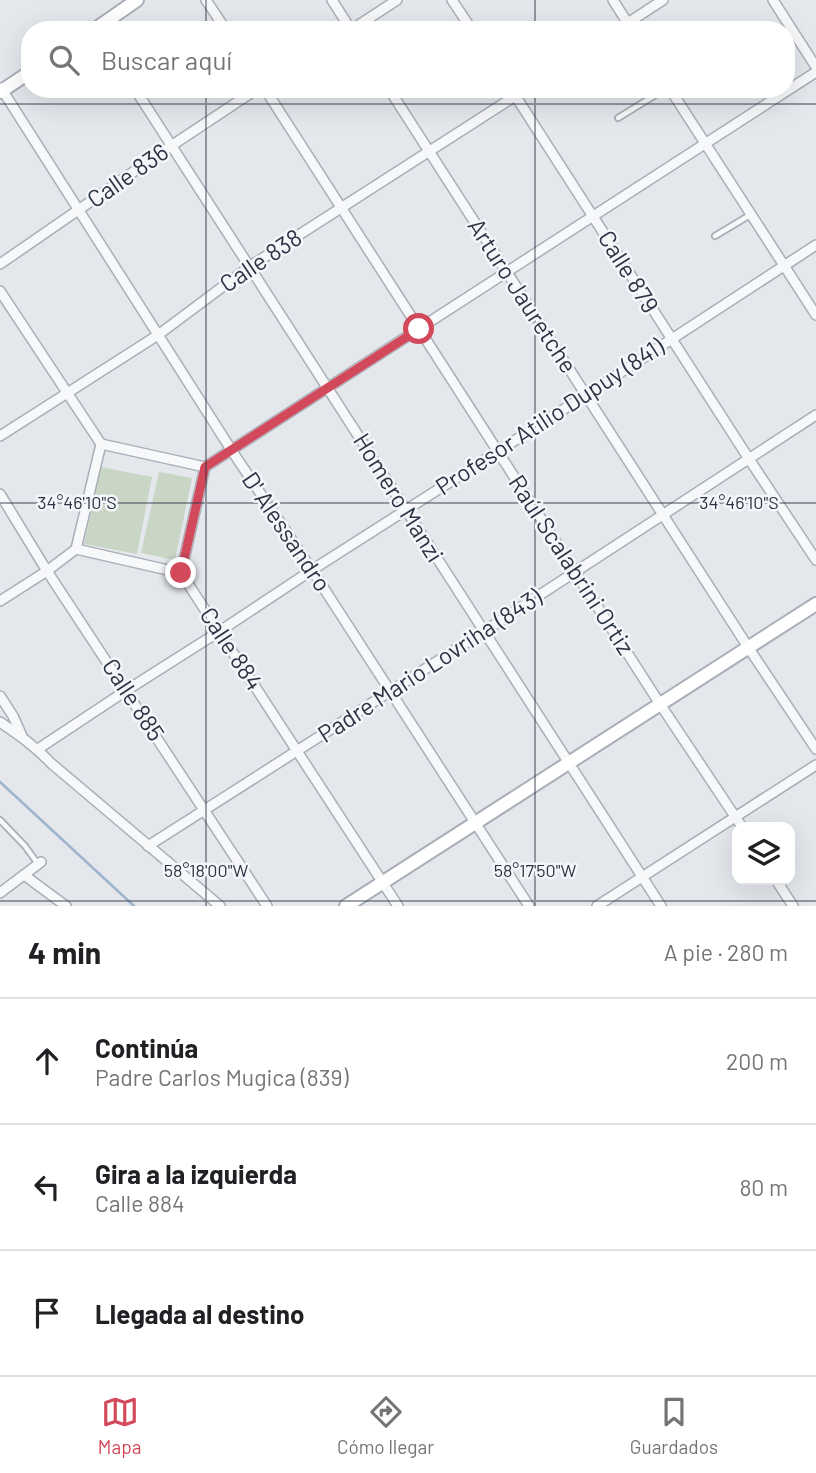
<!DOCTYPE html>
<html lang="es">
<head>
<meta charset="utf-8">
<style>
  body { margin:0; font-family:Barlow,sans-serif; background:#f6f6f6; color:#202124 }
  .controls { position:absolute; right:21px; bottom:21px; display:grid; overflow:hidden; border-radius:14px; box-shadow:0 7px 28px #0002 }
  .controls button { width:63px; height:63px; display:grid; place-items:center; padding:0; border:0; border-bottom:2px solid #e0e0e0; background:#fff; color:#202124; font:35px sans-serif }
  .stop { position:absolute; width:21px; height:21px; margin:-16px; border:5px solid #d1495b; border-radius:50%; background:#fff }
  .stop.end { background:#d1495b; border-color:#fff; box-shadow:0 2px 7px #0008 }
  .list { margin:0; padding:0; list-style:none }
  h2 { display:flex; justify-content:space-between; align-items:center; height:91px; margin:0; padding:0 28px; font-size:30px }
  h2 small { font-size:23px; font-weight:400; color:#757577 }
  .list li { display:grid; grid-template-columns:46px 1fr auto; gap:21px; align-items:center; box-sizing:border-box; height:126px; padding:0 28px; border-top:2px solid #e0e0e0 }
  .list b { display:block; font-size:26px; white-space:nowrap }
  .list p { margin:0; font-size:23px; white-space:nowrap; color:#757577 }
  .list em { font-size:23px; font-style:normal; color:#757577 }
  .icon { flex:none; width:38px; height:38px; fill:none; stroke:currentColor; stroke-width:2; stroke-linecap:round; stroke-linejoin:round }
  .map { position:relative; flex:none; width:816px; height:906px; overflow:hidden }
  .search { position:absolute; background:#fff; box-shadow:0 7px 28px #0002; left:21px; right:21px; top:21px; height:77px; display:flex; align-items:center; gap:18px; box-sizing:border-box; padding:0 24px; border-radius:28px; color:#757577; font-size:26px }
  .sheet { height:469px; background:#fff }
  nav { display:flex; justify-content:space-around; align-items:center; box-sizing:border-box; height:98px; border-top:2px solid #e0e0e0; background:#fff; font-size:19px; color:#757577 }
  nav a { display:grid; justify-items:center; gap:4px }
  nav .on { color:#d1495b }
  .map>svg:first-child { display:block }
  .green { fill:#c9d6c5 }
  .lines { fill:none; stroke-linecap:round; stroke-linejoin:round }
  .stream { stroke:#9fb4cc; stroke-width:2.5 }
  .lane-casing { stroke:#a9aeb7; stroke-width:8 }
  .street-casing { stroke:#a9aeb7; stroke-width:12 }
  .secondary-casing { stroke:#a9aeb7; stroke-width:16 }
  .lane { stroke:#f7f8fa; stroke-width:4.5 }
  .street { stroke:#f7f8fa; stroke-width:9 }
  .secondary { stroke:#fff; stroke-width:12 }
  .route { stroke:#d1495b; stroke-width:9 }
  .ticks { fill:none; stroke:#2b3445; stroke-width:2; stroke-opacity:0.45 }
  .labels { text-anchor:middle; stroke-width:5; stroke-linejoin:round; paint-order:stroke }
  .street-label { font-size:24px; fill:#2b3445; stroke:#f4f6f9 }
  .ticks-label { font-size:18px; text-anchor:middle; fill:#2b3445; stroke:#f4f6f9; stroke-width:5; stroke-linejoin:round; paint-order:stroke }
</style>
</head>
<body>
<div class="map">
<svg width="816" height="906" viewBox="0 0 816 906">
  <rect width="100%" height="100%" fill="#e4e7ec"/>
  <g class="green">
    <polygon points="101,467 152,477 137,554 84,544"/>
    <polygon points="159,472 192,478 175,560 141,553"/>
  </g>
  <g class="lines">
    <polyline class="stream" points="0,782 134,906"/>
    <defs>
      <g id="lane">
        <polyline points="618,118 665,89"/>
        <polyline points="715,236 750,215"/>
        <polyline points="0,820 25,846 38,864"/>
      </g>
      <g id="street">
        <polyline points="206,0 226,30"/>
        <polyline points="332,0 351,30"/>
        <polyline points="452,0 472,30"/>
        <polyline points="613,0 632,30"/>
        <polyline points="773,0 816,67"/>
        <polyline points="351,30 397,0"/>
        <polyline points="617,30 663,0"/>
        <polyline points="1,88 232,451 312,570 529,906"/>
        <polyline points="135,89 661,906"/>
        <polyline points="265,89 660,704 742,827"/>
        <polyline points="389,89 748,647 816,749"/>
        <polyline points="511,89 749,459 816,560"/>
        <polyline points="670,89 816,315"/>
        <polyline points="0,264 171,146 257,89"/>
        <polyline points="0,291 101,444 76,549 181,573"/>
        <polyline points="0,436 158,335 249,267 526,89"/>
        <polyline points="101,444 205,467 181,573 398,906"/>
        <polyline points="205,467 816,72"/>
        <polyline points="0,494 47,571 267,906"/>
        <polyline points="0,601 47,571 76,549"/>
        <polyline points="0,696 13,716 22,736"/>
        <path d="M0 722C19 735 36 747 52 764L220 906"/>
        <polyline points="38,749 127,690 220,631 312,570 586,395 816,245"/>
        <polyline points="148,846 483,632 816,415"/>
        <polyline points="24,875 66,906"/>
        <polyline points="776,880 793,906"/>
        <polyline points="0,893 41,862"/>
        <polyline points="597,906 816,765"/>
      </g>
      <g id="secondary">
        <polyline points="94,30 137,0"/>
        <polyline points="0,92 30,72"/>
        <polyline points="346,906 816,604"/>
      </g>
    </defs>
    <use href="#lane" class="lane-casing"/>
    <use href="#street" class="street-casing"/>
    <use href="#secondary" class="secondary-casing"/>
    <use href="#lane" class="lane"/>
    <use href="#street" class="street"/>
    <use href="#secondary" class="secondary"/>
  </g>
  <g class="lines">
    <polyline class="route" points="181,573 205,467 419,329"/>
  </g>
  <path class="ticks" d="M206 0V30M535 0V30M206 89V906M535 89V906M0 104H816M0 503H816M0 901H816"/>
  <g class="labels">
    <g class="street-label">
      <text transform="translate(128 176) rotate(-35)" y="8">Calle 836</text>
      <text transform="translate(261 261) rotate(-34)" y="8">Calle 838</text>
      <text transform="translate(628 272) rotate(58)" y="8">Calle 879</text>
      <text transform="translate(522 296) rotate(57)" y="8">Arturo Jauretche</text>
      <text transform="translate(550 417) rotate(-33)" y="8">Profesor Atilio Dupuy (841)</text>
      <text transform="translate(398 498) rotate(58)" y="8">Homero Manzi</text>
      <text transform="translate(286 532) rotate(56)" y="8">D' Alessandro</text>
      <text transform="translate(571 565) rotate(57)" y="8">Raúl Scalabrini Ortiz</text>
      <text transform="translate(231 649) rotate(57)" y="8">Calle 884</text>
      <text transform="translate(430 666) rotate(-33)" y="8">Padre Mario Lovriha (843)</text>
      <text transform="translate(133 700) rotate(57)" y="8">Calle 885</text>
    </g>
  </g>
  <g class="ticks-label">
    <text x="77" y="509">34°46'10"S</text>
    <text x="739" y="509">34°46'10"S</text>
    <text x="206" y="877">58°18'00"W</text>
    <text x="535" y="877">58°17'50"W</text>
  </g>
</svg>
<div class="controls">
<button><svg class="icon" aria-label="layers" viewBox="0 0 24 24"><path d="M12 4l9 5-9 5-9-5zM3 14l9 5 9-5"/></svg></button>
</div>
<div class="stop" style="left:419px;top:329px"></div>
<div class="stop end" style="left:181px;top:573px"></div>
<div class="search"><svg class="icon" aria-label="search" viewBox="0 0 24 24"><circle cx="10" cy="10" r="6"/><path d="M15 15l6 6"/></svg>Buscar aquí</div>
</div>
<section class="sheet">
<h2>4 min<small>A pie · 280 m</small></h2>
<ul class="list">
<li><svg class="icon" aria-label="ahead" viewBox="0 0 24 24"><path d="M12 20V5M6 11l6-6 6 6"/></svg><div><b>Continúa</b><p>Padre Carlos Mugica (839)</p></div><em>200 m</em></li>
<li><svg class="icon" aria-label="left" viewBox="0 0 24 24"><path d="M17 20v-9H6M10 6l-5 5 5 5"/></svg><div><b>Gira a la izquierda</b><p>Calle 884</p></div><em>80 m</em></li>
<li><svg class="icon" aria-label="arrive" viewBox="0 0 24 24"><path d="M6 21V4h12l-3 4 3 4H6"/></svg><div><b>Llegada al destino</b></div></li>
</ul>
</section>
<nav>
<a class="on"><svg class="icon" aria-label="map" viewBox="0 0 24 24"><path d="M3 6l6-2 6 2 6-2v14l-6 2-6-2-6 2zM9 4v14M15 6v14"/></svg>Mapa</a>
<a><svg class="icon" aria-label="directions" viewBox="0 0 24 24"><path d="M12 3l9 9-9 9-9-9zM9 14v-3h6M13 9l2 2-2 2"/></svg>Cómo llegar</a>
<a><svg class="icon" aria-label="saved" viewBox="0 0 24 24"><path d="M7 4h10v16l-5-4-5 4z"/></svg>Guardados</a>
</nav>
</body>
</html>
